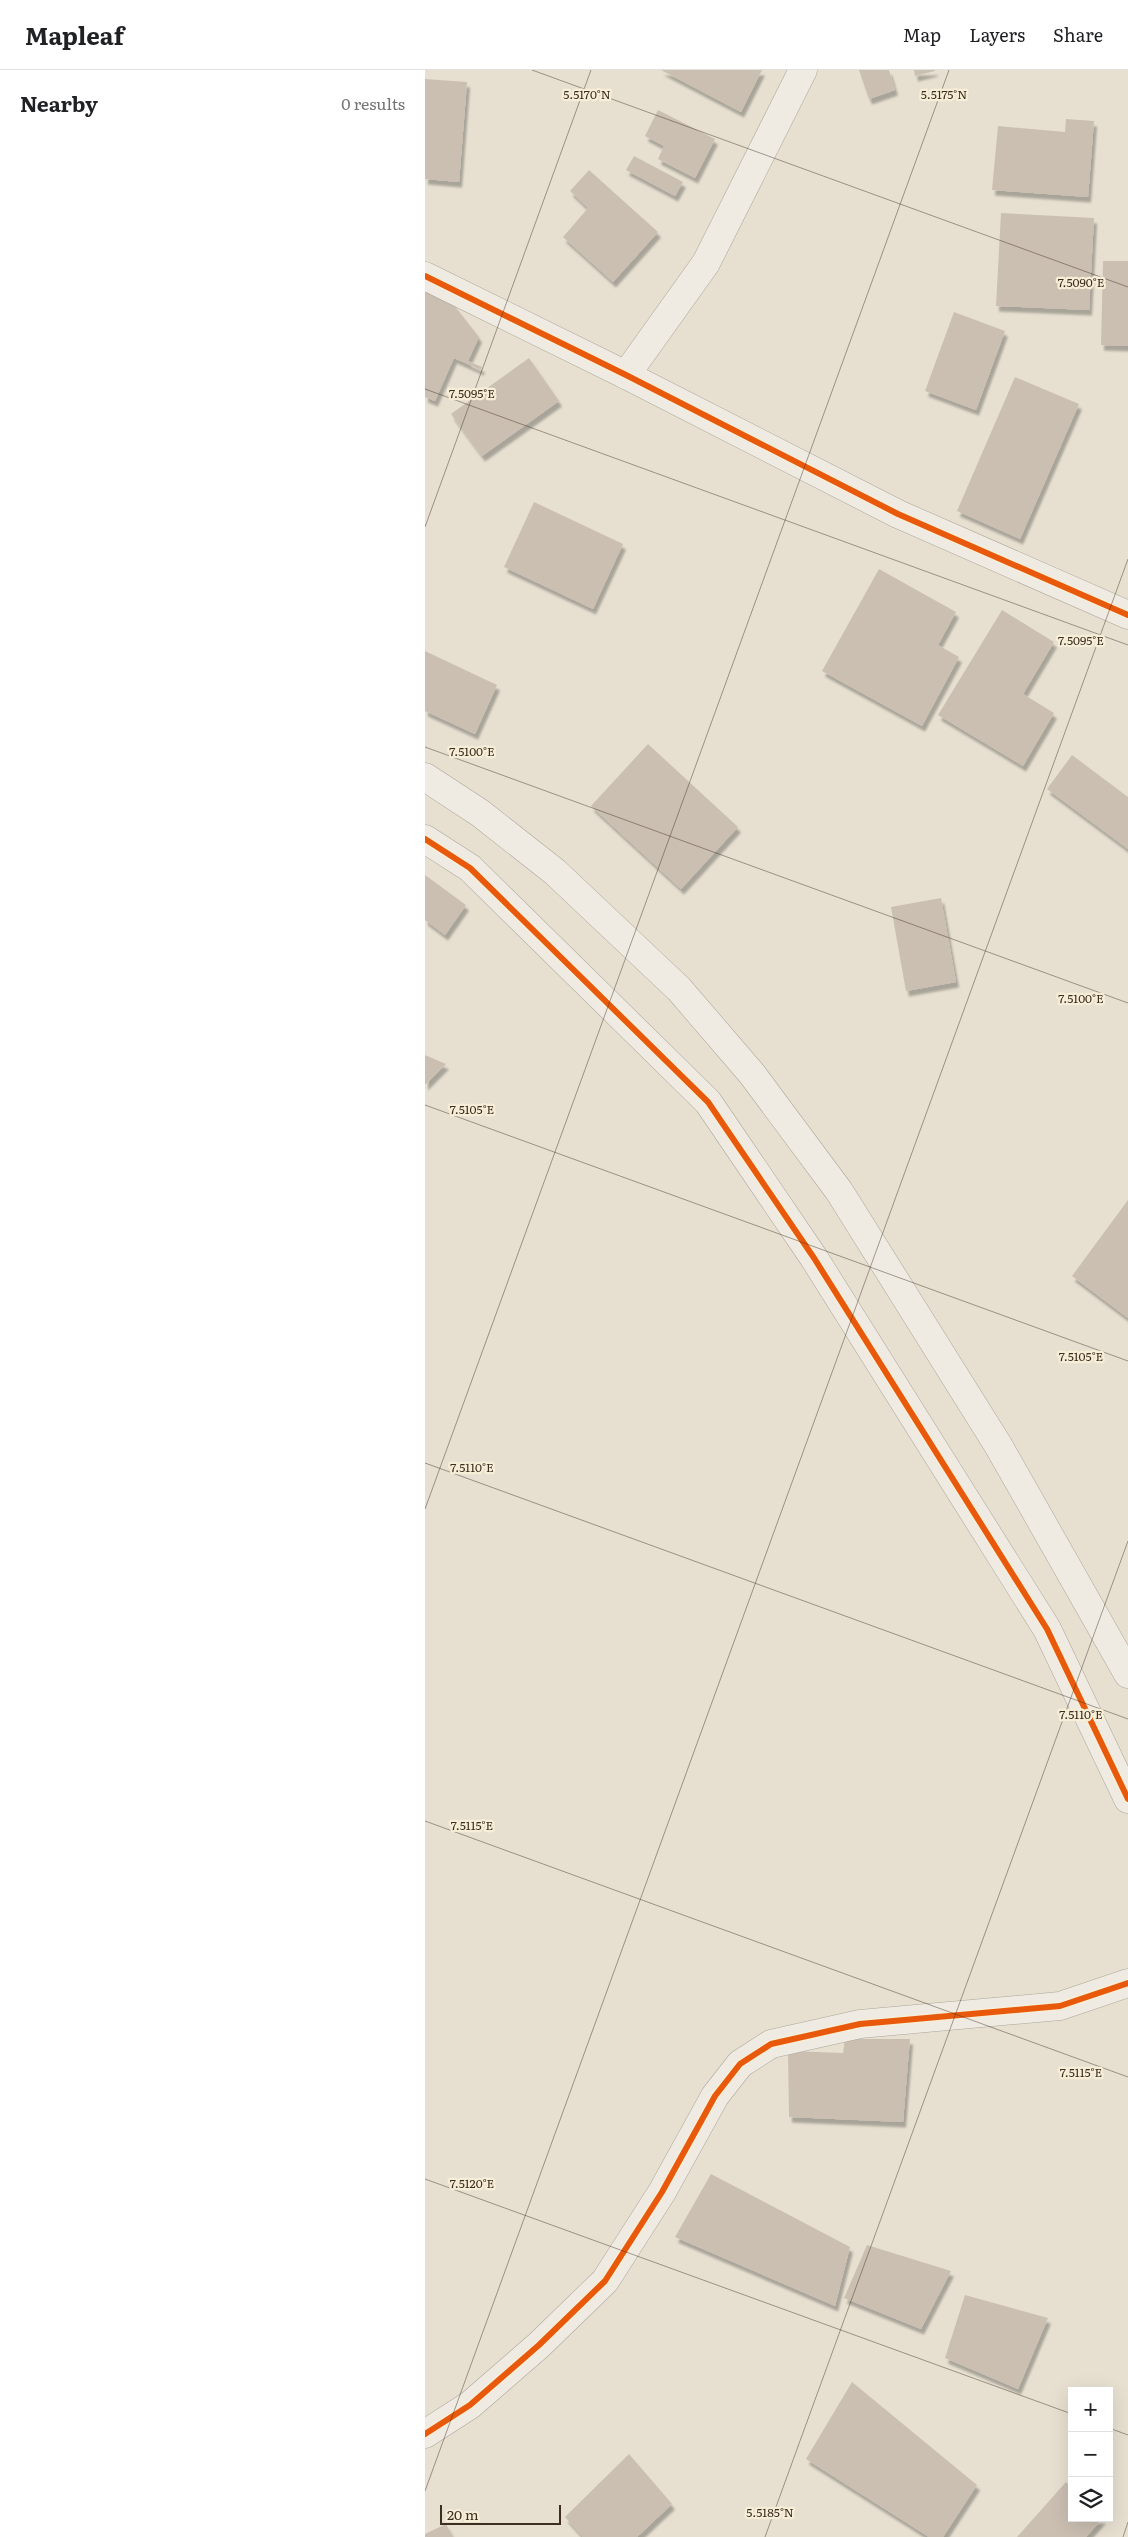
<!DOCTYPE html>
<html lang="en">
<head>
<meta charset="utf-8">
<style>
  body { margin:0; font-family:Literata,serif; background:#f6f6f6; color:#202124 }
  .controls { position:absolute; right:15px; bottom:15px; display:grid; overflow:hidden; border-radius:0px; box-shadow:0 5px 20px #0002 }
  .controls button { width:45px; height:45px; display:grid; place-items:center; padding:0; border:0; border-bottom:1px solid #e0e0e0; background:#fff; color:#202124; font:25px sans-serif }
  .scale { position:absolute; left:15px; bottom:12px; width:121px; box-sizing:border-box; padding-left:5px; border:2px solid #3d2e20; border-top:0; font-size:14px; line-height:18px; white-space:nowrap; color:#3d2e20; -webkit-text-stroke:4px #f7eed8; paint-order:stroke }
  .list { margin:0; padding:0; list-style:none }
  h2 { display:flex; justify-content:space-between; align-items:center; height:65px; margin:0; padding:0 20px; font-size:21px }
  h2 small { font-size:16px; font-weight:400; color:#757577 }
  .icon { flex:none; width:28px; height:28px; fill:none; stroke:currentColor; stroke-width:2; stroke-linecap:round; stroke-linejoin:round }
  .map { position:relative; flex:none; width:703px; height:2467px; overflow:hidden }
  header { display:flex; align-items:center; gap:30px; box-sizing:border-box; height:70px; padding:0 25px; background:#fff; border-bottom:1px solid #e0e0e0 }
  header strong { font-size:24px }
  nav { display:flex; gap:28px; margin-inline-start:auto; font-size:18px }
  main { display:flex }
  aside { flex:1; background:#fff }
  .map>svg:first-child { display:block }
  .building { fill:#cbbfb2; filter:url(#shadow) }
  .lines { fill:none; stroke-linecap:round; stroke-linejoin:round }
  .minor-casing { stroke:#ada599; stroke-width:29 }
  .tertiary-casing { stroke:#ada599; stroke-width:29 }
  .minor { stroke:#efebe3; stroke-width:28 }
  .tertiary { stroke:#efebe3; stroke-width:28 }
  .cycleway-casing { stroke:#f7eed8; stroke-width:9 }
  .cycleway { stroke:#e8590c; stroke-width:6 }
  .ticks { fill:none; stroke:#3d2e20; stroke-width:1; stroke-opacity:0.45 }
  .ticks-label { font-size:12px; text-anchor:middle; fill:#3d2e20; stroke:#f7eed8; stroke-width:4.5; stroke-linejoin:round; paint-order:stroke }
</style>
</head>
<body>
<header>
<strong>Mapleaf</strong>
<nav><a>Map</a><a>Layers</a><a>Share</a></nav>
</header>
<main>
<aside>
<h2>Nearby<small>0 results</small></h2>
<ul class="list">
</ul>
</aside>
<div class="map">
<svg width="703" height="2467" viewBox="0 0 703 2467">
  <defs>
    <filter id="shadow"><feDropShadow dx="3" dy="5.5" stdDeviation="1" flood-color="#0004"/></filter>
  </defs>
  <rect width="100%" height="100%" fill="#e7e0d1"/>
  <g class="building">
    <polygon points="236,0 337,0 316,42"/>
    <polygon points="434,0 464,0 470,20 444,29"/>
    <polygon points="489,0 510,0 510,1 490,6"/>
    <polygon points="0,9 42,12 34,112 0,109"/>
    <polygon points="233,40 290,69 270,108 233,89 239,76 220,66"/>
    <polygon points="641,49 669,51 663,127 567,120 573,56 640,62"/>
    <polygon points="209,86 258,112 250,126 201,100"/>
    <polygon points="164,100 233,162 188,212 138,167 163,138 145,121"/>
    <polygon points="576,143 669,148 664,240 571,236"/>
    <polygon points="678,191 703,191 703,276 676,275"/>
    <polygon points="0,218 24,229 54,267 43,291 57,297 56,300 29,288 10,331 0,327"/>
    <polygon points="529,242 580,261 551,340 500,321"/>
    <polygon points="104,288 134,331 57,386 26,344"/>
    <polygon points="590,307 654,334 595,469 532,441"/>
    <polygon points="109,432 198,474 168,539 79,497"/>
    <polygon points="454,499 531,542 513,575 534,587 497,656 397,601"/>
    <polygon points="577,540 629,572 598,624 629,643 598,696 513,645"/>
    <polygon points="0,581 72,615 50,664 0,641"/>
    <polygon points="223,674 313,757 256,819 166,736"/>
    <polygon points="647,685 703,727 703,779 622,719"/>
    <polygon points="0,805 41,835 20,865 0,850"/>
    <polygon points="516,828 531,912 481,921 466,837"/>
    <polygon points="0,985 21,994 0,1015"/>
    <polygon points="703,1130 703,1248 647,1206"/>
    <polygon points="420,1969 485,1969 478,2052 364,2047 363,1981 418,1983"/>
    <polygon points="286,2104 425,2177 410,2236 250,2167"/>
    <polygon points="442,2175 526,2201 496,2259 419,2228"/>
    <polygon points="540,2225 623,2248 593,2319 520,2288"/>
    <polygon points="427,2312 552,2415 518,2467 504,2467 381,2389"/>
    <polygon points="204,2384 247,2434 212,2467 158,2467 140,2447"/>
    <polygon points="641,2412 647,2418 647,2448 678,2448 661,2467 592,2467"/>
    <polygon points="21,2454 28,2467 0,2467 0,2464"/>
  </g>
  <g class="lines">
    <defs>
      <g id="minor">
        <polyline points="0,206 201,305 473,444 703,545"/>
        <polyline points="201,305 281,193 378,0"/>
        <polyline points="0,2364 45,2335 114,2275 180,2211 237,2122 290,2026 315,1994 346,1974 435,1954 635,1936 703,1913"/>
      </g>
      <g id="tertiary">
        <polyline points="0,707 55,743 130,802 254,919 327,1004 414,1121 573,1375 703,1604"/>
        <polyline points="0,769 45,798 283,1032 389,1188 622,1559 703,1729"/>
      </g>
    </defs>
    <use href="#minor" class="minor-casing"/>
    <use href="#tertiary" class="tertiary-casing"/>
    <use href="#minor" class="minor"/>
    <use href="#tertiary" class="tertiary"/>
    <defs>
      <g id="cycleway">
        <polyline points="0,206 201,305 473,444 703,545"/>
        <polyline points="0,769 45,798 283,1032 389,1188 622,1559 703,1729"/>
        <polyline points="0,2364 45,2335 114,2275 180,2211 237,2122 290,2026 315,1994 346,1974 435,1954 635,1936 703,1913"/>
      </g>
    </defs>
    <use href="#cycleway" class="cycleway-casing"/>
    <use href="#cycleway" class="cycleway"/>
  </g>
  <path class="ticks" d="M107 0 703 217M0 319 703 575M0 457 166 0M0 677 703 933M0 1035 703 1291M0 1393 703 1649M0 1439 524 0M0 1751 703 2007M0 2109 647 2344M684 2358 703 2365M0 2421 703 489M340 2467 703 1471M698 2467 703 2452"/>
  <g class="ticks-label">
    <text x="162" y="29">5.5170°N</text>
    <text x="519" y="29">5.5175°N</text>
    <text x="656" y="217">7.5090°E</text>
    <text x="47" y="328">7.5095°E</text>
    <text x="656" y="575">7.5095°E</text>
    <text x="47" y="686">7.5100°E</text>
    <text x="656" y="933">7.5100°E</text>
    <text x="47" y="1044">7.5105°E</text>
    <text x="656" y="1291">7.5105°E</text>
    <text x="47" y="1402">7.5110°E</text>
    <text x="656" y="1649">7.5110°E</text>
    <text x="47" y="1760">7.5115°E</text>
    <text x="656" y="2007">7.5115°E</text>
    <text x="47" y="2118">7.5120°E</text>
    <text x="345" y="2447">5.5185°N</text>
  </g>
</svg>
<div class="controls">
<button>+</button>
<button>−</button>
<button><svg class="icon" aria-label="layers" viewBox="0 0 24 24"><path d="M12 4l9 5-9 5-9-5zM3 14l9 5 9-5"/></svg></button>
</div>
<div class="scale">20 m</div>
</div>
</main>
</body>
</html>
